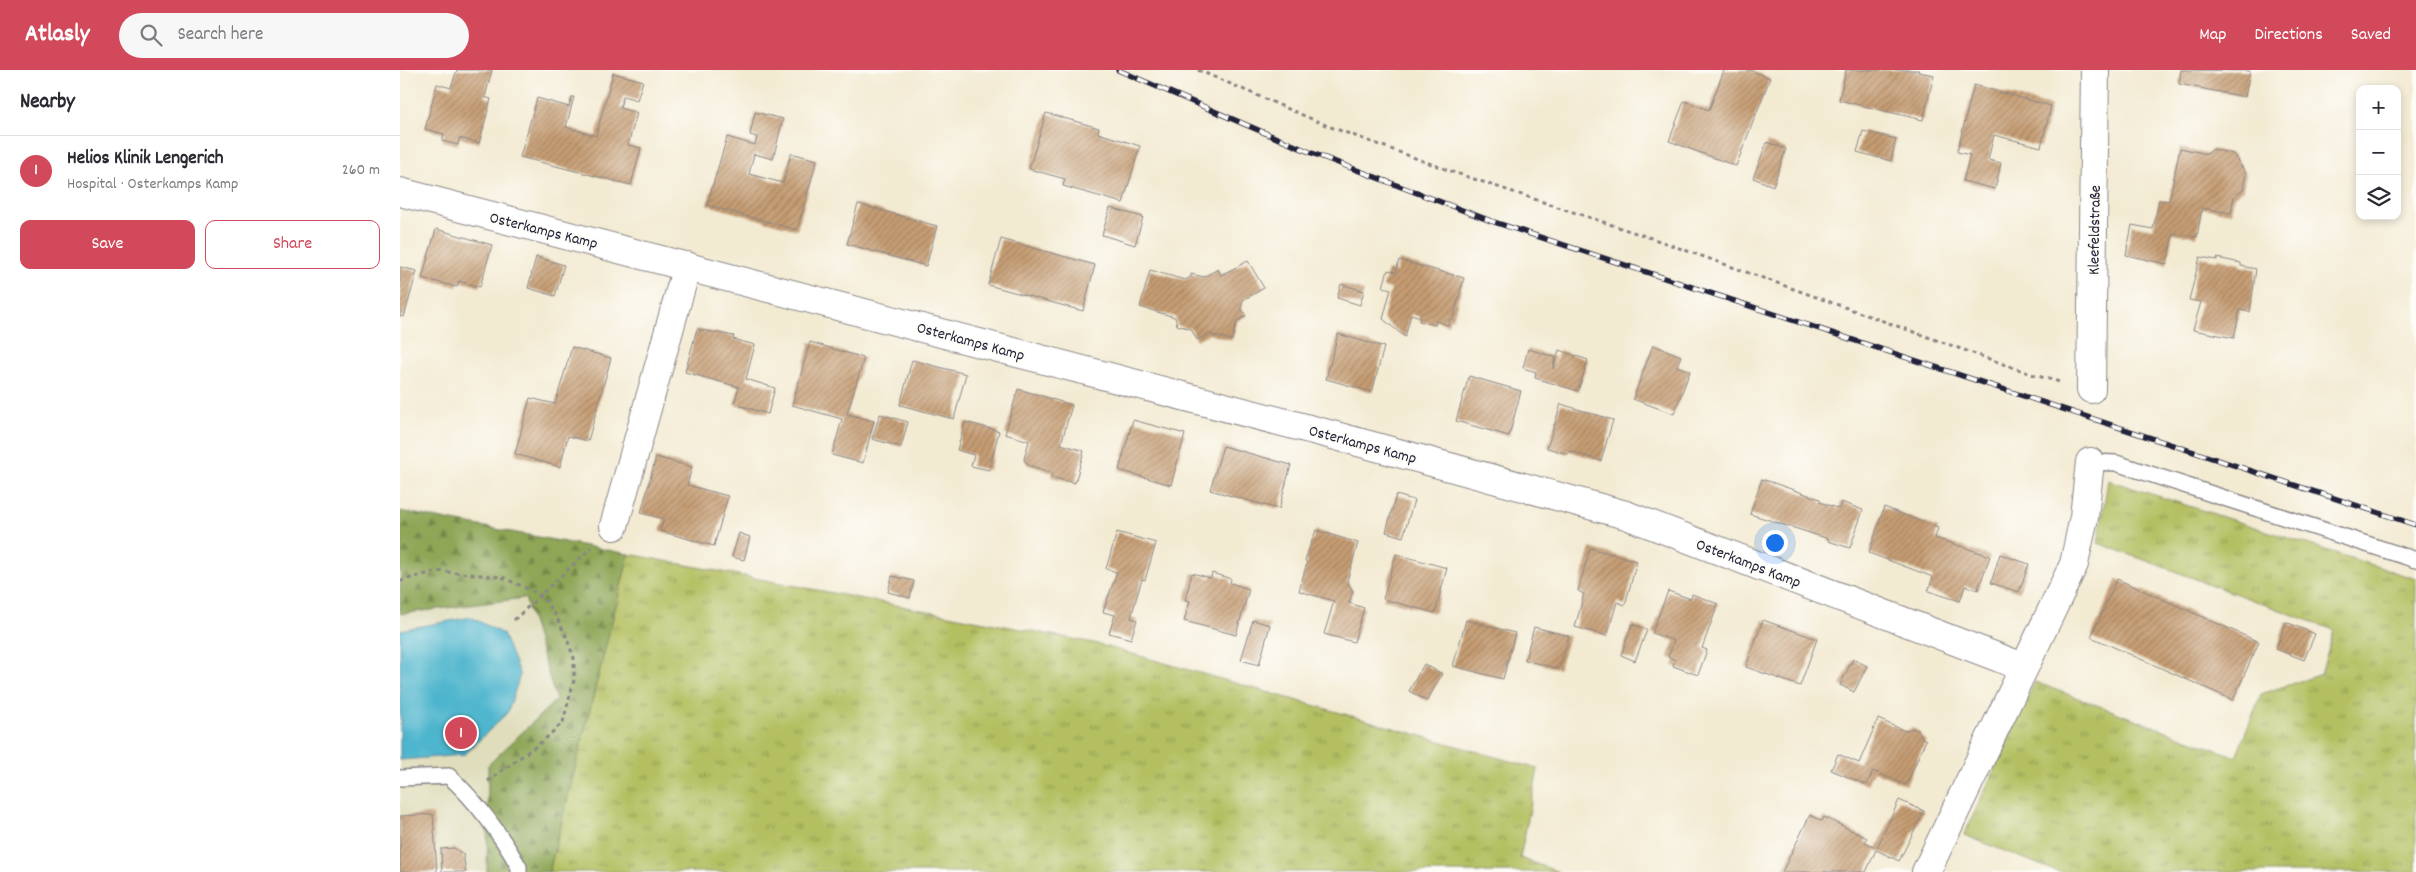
<!DOCTYPE html>
<html lang="en">
<head>
<meta charset="utf-8">
<style>
  body { margin:0; font-family:Dekko,sans-serif; background:#f7f7f7; color:#2b2b33 }
  .controls { position:absolute; right:15px; top:15px; display:grid; overflow:hidden; border-radius:10px; box-shadow:0 2px 8px #0003 }
  .controls button { width:45px; height:45px; display:grid; place-items:center; padding:0; border:0; border-bottom:1px solid #e1e1e2; background:#fff; color:#2b2b33; font:25px sans-serif }
  .you { position:absolute; left:1374px; top:472px; width:18px; height:18px; margin:-12px; border:4px solid #fff; border-radius:50%; background:#1a73e8; box-shadow:0 0 0 8px #1a73e833 }
  .badge { display:grid; place-items:center; width:32px; height:32px; border-radius:50%; background:#d1495b; color:#fff; font-size:16px; font-weight:700 }
  .pin { position:absolute; translate:-50% -50%; border:2px solid #fff; box-shadow:0 1px 5px #0006 }
  .list { margin:0; padding:0; list-style:none }
  h2 { display:flex; justify-content:space-between; align-items:center; height:65px; margin:0; padding:0 20px; font-size:21px }
  h2 small { font-size:16px; font-weight:400; color:#7c7c81 }
  .list li { display:grid; grid-template-columns:32px 1fr auto; gap:15px; align-items:center; box-sizing:border-box; height:70px; padding:0 20px; border-top:1px solid #e1e1e2 }
  .list b { display:block; font-size:19px; white-space:nowrap }
  .list p { margin:0; font-size:16px; white-space:nowrap; color:#7c7c81 }
  .list em { font-size:16px; font-style:normal; color:#7c7c81 }
  .actions { display:flex; gap:10px; padding:15px 20px }
  .actions a { flex:1; padding:11px 0; border:1px solid #d1495b; border-radius:10px; text-align:center; font-size:18px; color:#d1495b }
  .actions .main { background:#d1495b; color:#fff }
  .icon { flex:none; width:28px; height:28px; fill:none; stroke:currentColor; stroke-width:2; stroke-linecap:round; stroke-linejoin:round }
  .map { position:relative; flex:none; width:2016px; height:802px; overflow:hidden }
  header { display:flex; align-items:center; gap:30px; box-sizing:border-box; height:70px; padding:0 25px; background:#d1495b; color:#fff }
  header strong { font-size:24px }
  nav { display:flex; gap:28px; margin-inline-start:auto; font-size:18px }
  .search { width:350px; height:45px; background:#f7f7f7; display:flex; align-items:center; gap:12px; box-sizing:border-box; padding:0 18px; border-radius:28px; color:#7c7c81; font-size:19px }
  main { display:flex }
  aside { flex:1; background:#fff }
  .map>svg:first-child { display:block }
  .built { fill:#dfddbb }
  .grass { fill:url(#grass-tufts); stroke:#6a704e }
  .forest { fill:url(#forest-firs); stroke:#586449 }
  .water { fill:#4eb5cd; stroke:#386c84 }
  .building { fill:url(#building-hatch) }
  .lines { fill:none; stroke-linecap:round; stroke-linejoin:round }
  .lane-casing { stroke:#8a8686; stroke-width:18 }
  .street-casing { stroke:#8a8686; stroke-width:30 }
  .path { stroke:#8a8686; stroke-width:3; stroke-dasharray:4 4; stroke-linecap:butt }
  .lane { stroke:#fff; stroke-width:15 }
  .street { stroke:#fff; stroke-width:28 }
  .rail-casing { stroke:#22223b; stroke-width:5.5 }
  .rail { stroke:#fdfcf7; stroke-width:4; stroke-dasharray:11; stroke-linecap:butt }
  .labels { text-anchor:middle; stroke-width:4; stroke-linejoin:round; paint-order:stroke }
  .street-label { font-size:16px; fill:#22223b; stroke:#fdfcf7 }
</style>
</head>
<body>
<header>
<strong>Atlasly</strong>
<div class="search"><svg class="icon" aria-label="search" viewBox="0 0 24 24"><circle cx="10" cy="10" r="6"/><path d="M15 15l6 6"/></svg>Search here</div>
<nav><a>Map</a><a>Directions</a><a>Saved</a></nav>
</header>
<main>
<aside>
<h2>Nearby<small></small></h2>
<ul class="list">
<li><span class="badge">1</span><div><b>Helios Klinik Lengerich</b><p>Hospital · Osterkamps Kamp</p></div><em>260 m</em></li>
</ul>
<div class="actions"><a class="main">Save</a><a>Share</a></div>
</aside>
<div class="map">
<svg width="2016" height="802" viewBox="0 0 2016 802">
  <defs>
    <pattern id="grass-tufts" width="24" height="20" patternUnits="userSpaceOnUse" patternTransform="scale(1.25)"><rect width="24" height="20" fill="#b3bf61"/><path d="M3 7l-1-3M5 7V3M7 7l1-3M15 17l-1-3M17 17v-4M19 17l1-3" fill="none" stroke="#919b51"/></pattern>
    <pattern id="forest-firs" width="22" height="20" patternUnits="userSpaceOnUse" patternTransform="scale(1.25)"><rect width="22" height="20" fill="#8ea657"/><path d="M5 1l3.5 6h-7zM16 11l3.5 6h-7z" fill="#748749"/></pattern>
    <pattern id="building-hatch" width="6" height="6" patternUnits="userSpaceOnUse" patternTransform="scale(1.25)"><rect width="6" height="6" fill="#c69d73"/><path d="M-1 1l2-2M0 6l6-6M5 7l2-2" fill="none" stroke="#a08060"/></pattern>
  </defs>
  <rect width="100%" height="100%" fill="#fdfcf7"/>
  <filter id="ink" filterUnits="userSpaceOnUse"><feTurbulence type="fractalNoise" baseFrequency=".02" numOctaves="2"/><feDisplacementMap in="SourceGraphic" scale="10" xChannelSelector="R" yChannelSelector="G"/><feConvolveMatrix kernelMatrix="1 2 1 2 8 2 1 2 1" color-interpolation-filters="sRGB"/></filter>
  <filter id="wash" filterUnits="userSpaceOnUse"><feTurbulence type="fractalNoise" baseFrequency=".0096" numOctaves="4" result="noise"/><feDisplacementMap in="SourceGraphic" scale="20" xChannelSelector="R" yChannelSelector="G"/><feGaussianBlur stdDeviation="1.12" result="paint"/><feColorMatrix in="noise" values="0 0 0 0 0 0 0 0 0 0 0 0 0 0 0 0 0 1.4 0 .05"/><feComposite in="paint" operator="in"/></filter>
  <g filter="url(#wash)">
    <rect width="100%" height="100%" fill="#f3ead2"/>
    <polygon class="built" points="125,528 156,630 88,695 87,802 0,802 0,544"/>
    <g class="grass">
      <polygon points="1708,410 2016,509 2016,802 1658,802 1564,765 1635,612 1836,687 1861,624 1921,604 1934,560 1698,473"/>
      <polygon points="229,484 694,573 1138,699 1120,788 1159,802 149,802"/>
    </g>
    <polygon class="forest" points="0,441 229,484 149,802 87,802 88,695 156,630 125,528 0,544"/>
    <polygon class="water" points="71,547 103,564 120,605 108,642 64,685 0,690 0,654 3,650 0,650 0,560"/>
    <g id="blocks">
      <g class="building">
        <polygon points="57,0 92,0 85,27 91,29 79,73 59,68 58,75 42,71 44,64 25,59 37,14 51,18"/>
        <polygon points="1324,0 1350,0 1370,8 1336,96 1269,71 1284,31 1309,40"/>
        <polygon points="1446,0 1519,0 1518,2 1534,5 1523,50 1439,30"/>
        <polygon points="1781,0 1850,1 1845,27 1779,14"/>
        <polygon points="213,3 243,11 237,30 223,26 220,38 237,43 228,75 241,78 231,115 120,87 137,28 169,37 172,27 174,27 166,57 196,66"/>
        <polygon points="1574,15 1651,36 1641,77 1594,65 1588,90 1601,93 1595,119 1563,111 1570,85 1557,82"/>
        <polygon points="355,42 383,49 373,89 354,84 349,104 383,113 391,83 417,90 397,160 307,135 327,67 355,75 357,67 350,65"/>
        <polygon points="646,43 699,58 698,63 740,76 723,133 663,116 665,109 629,99"/>
        <polygon points="1463,61 1496,69 1491,91 1457,82"/>
        <polygon points="1367,72 1386,79 1373,116 1353,108"/>
        <polygon points="1780,78 1807,84 1813,79 1833,84 1846,103 1843,120 1834,126 1831,143 1802,138 1797,167 1773,163 1767,194 1726,185 1732,155 1753,159 1759,130 1769,131"/>
        <polygon points="458,134 537,156 526,196 447,174"/>
        <polygon points="710,138 743,147 735,175 702,165"/>
        <polygon points="36,159 92,175 80,217 59,211 57,217 22,208"/>
        <polygon points="601,169 695,195 683,241 588,215"/>
        <polygon points="136,187 164,195 155,226 128,218"/>
        <polygon points="1800,187 1817,190 1817,188 1841,193 1841,196 1856,199 1850,242 1840,240 1834,268 1793,260 1801,232 1789,230"/>
        <polygon points="999,190 1064,208 1053,249 1050,249 1048,255 1036,251 1035,255 1019,251 1020,247 1011,244 1005,267 983,249 991,219 983,217 988,200 996,202"/>
        <polygon points="848,191 864,218 843,230 841,238 846,246 837,251 832,270 808,264 797,270 791,259 777,255 775,247 740,237 750,200 785,210 791,207 791,204 804,207 818,199 821,205"/>
        <polygon points="0,197 17,201 4,247 0,246"/>
        <polygon points="941,214 964,221 960,235 937,228"/>
        <polygon points="297,259 334,266 333,269 355,275 346,309 375,318 368,344 334,334 339,317 285,302"/>
        <polygon points="938,264 984,277 972,322 926,309"/>
        <polygon points="410,272 464,288 447,344 474,351 463,393 432,385 442,349 392,335"/>
        <polygon points="1253,275 1281,286 1277,296 1290,301 1274,344 1233,329"/>
        <polygon points="172,277 211,288 188,371 168,366 160,397 115,384 130,328 155,334"/>
        <polygon points="1128,279 1155,287 1153,299 1159,280 1188,290 1178,321 1135,308 1136,302 1123,298"/>
        <polygon points="512,290 566,304 554,349 500,335"/>
        <polygon points="1069,306 1121,321 1109,366 1056,351"/>
        <polygon points="618,319 672,335 661,374 684,381 675,413 651,407 652,403 628,395 624,389 629,371 605,364"/>
        <polygon points="1161,334 1213,350 1201,391 1169,381 1168,384 1147,378"/>
        <polygon points="480,344 508,352 501,377 472,369"/>
        <polygon points="733,350 785,364 771,415 719,400"/>
        <polygon points="565,352 599,361 589,400 571,396 574,385 557,380"/>
        <polygon points="823,376 891,395 879,439 810,420"/>
        <polygon points="256,387 292,397 287,415 328,426 314,476 260,461 264,449 241,443"/>
        <polygon points="1362,409 1420,429 1420,432 1439,439 1441,432 1463,440 1450,478 1428,471 1429,469 1350,444"/>
        <polygon points="996,425 1014,430 1003,467 986,462"/>
        <polygon points="1484,437 1538,458 1535,468 1590,486 1578,520 1565,516 1560,531 1528,521 1533,507 1469,483"/>
        <polygon points="916,460 958,473 947,511 953,521 949,533 964,538 954,572 924,564 934,531 899,521 907,493 905,490"/>
        <polygon points="717,462 756,473 745,510 742,509 736,529 731,548 737,550 731,569 709,563 715,545 703,542 717,502 706,499"/>
        <polygon points="339,463 350,467 344,490 332,487"/>
        <polygon points="1190,478 1237,491 1225,535 1217,532 1207,566 1175,557 1184,524 1178,521"/>
        <polygon points="996,484 1047,498 1035,543 983,529"/>
        <polygon points="1600,484 1629,494 1619,522 1591,513"/>
        <polygon points="792,503 811,508 812,503 831,509 830,513 849,519 836,565 784,551 790,531 785,530"/>
        <polygon points="492,506 514,511 510,528 488,522"/>
        <polygon points="1717,509 1859,572 1833,630 1691,567"/>
        <polygon points="1268,521 1291,529 1292,524 1318,534 1302,578 1307,580 1298,605 1273,596 1275,590 1268,587 1274,571 1252,563"/>
        <polygon points="853,550 870,555 859,595 841,590"/>
        <polygon points="1066,550 1115,563 1103,609 1053,596"/>
        <polygon points="1363,550 1417,569 1400,616 1346,597"/>
        <polygon points="1886,552 1915,564 1904,590 1876,579"/>
        <polygon points="1232,554 1247,560 1235,591 1221,585"/>
        <polygon points="1134,557 1169,566 1159,599 1125,590"/>
        <polygon points="1453,589 1467,596 1454,622 1440,615"/>
        <polygon points="1024,594 1042,604 1027,631 1009,621"/>
        <polygon points="1478,649 1505,661 1512,658 1519,661 1522,668 1526,670 1506,715 1473,701 1467,715 1431,700 1438,684 1459,693"/>
        <polygon points="1499,730 1524,741 1499,791 1476,780 1466,802 1382,802 1410,745 1422,751 1424,747 1467,768 1465,772 1477,778"/>
        <polygon points="33,744 37,802 0,802 0,746"/>
        <polygon points="54,778 63,784 66,802 42,802 41,779"/>
      </g>
    </g>
  </g>
  <g filter="url(#ink)">
    <use href="#blocks" fill-opacity="0" stroke="#8a8686" stroke-width="1"/>
    <g class="lines">
      <defs>
        <g id="lane">
          <polyline points="1690,392 1716,393 2016,490"/>
          <path d="M0 708 49 706C78 733 100 763 119 797V802"/>
        </g>
        <g id="street">
          <polyline points="0,122 936,366 1226,445 1623,597"/>
          <polyline points="1691,319 1695,0"/>
          <polyline points="214,456 287,196"/>
          <polyline points="1526,802 1674,494 1684,447 1690,392"/>
        </g>
      </defs>
      <use href="#lane" class="lane-casing"/>
      <use href="#street" class="street-casing"/>
      <g class="path">
        <polyline points="798,0 928,56 1056,103 1254,169 1634,305 1660,312"/>
        <polyline points="0,511 37,501 102,507 141,525 156,546 165,564 174,588 174,610 163,652 144,670 88,711"/>
        <polyline points="114,550 192,477"/>
      </g>
      <use href="#lane" class="lane"/>
      <use href="#street" class="street"/>
      <defs>
        <polyline id="rail" points="718,0 912,83 1091,151 2016,455"/>
      </defs>
      <use href="#rail" class="rail-casing"/>
      <use href="#rail" class="rail"/>
    </g>
  </g>
  <g class="labels">
    <g class="street-label">
      <text transform="translate(144 159) rotate(14)" y="6">Osterkamps Kamp</text>
      <text transform="translate(1693 160) rotate(-89)" y="6">Kleefeldstraße</text>
      <text transform="translate(571 270) rotate(15)" y="6">Osterkamps Kamp</text>
      <text transform="translate(963 373) rotate(15)" y="6">Osterkamps Kamp</text>
      <text transform="translate(1349 492) rotate(21)" y="6">Osterkamps Kamp</text>
    </g>
  </g>
</svg>
<div class="controls">
<button>+</button>
<button>−</button>
<button><svg class="icon" aria-label="layers" viewBox="0 0 24 24"><path d="M12 4l9 5-9 5-9-5zM3 14l9 5 9-5"/></svg></button>
</div>
<div class="you"></div>
<div class="pin badge" style="left:61px;top:663px">1</div>
</div>
</main>
</body>
</html>
